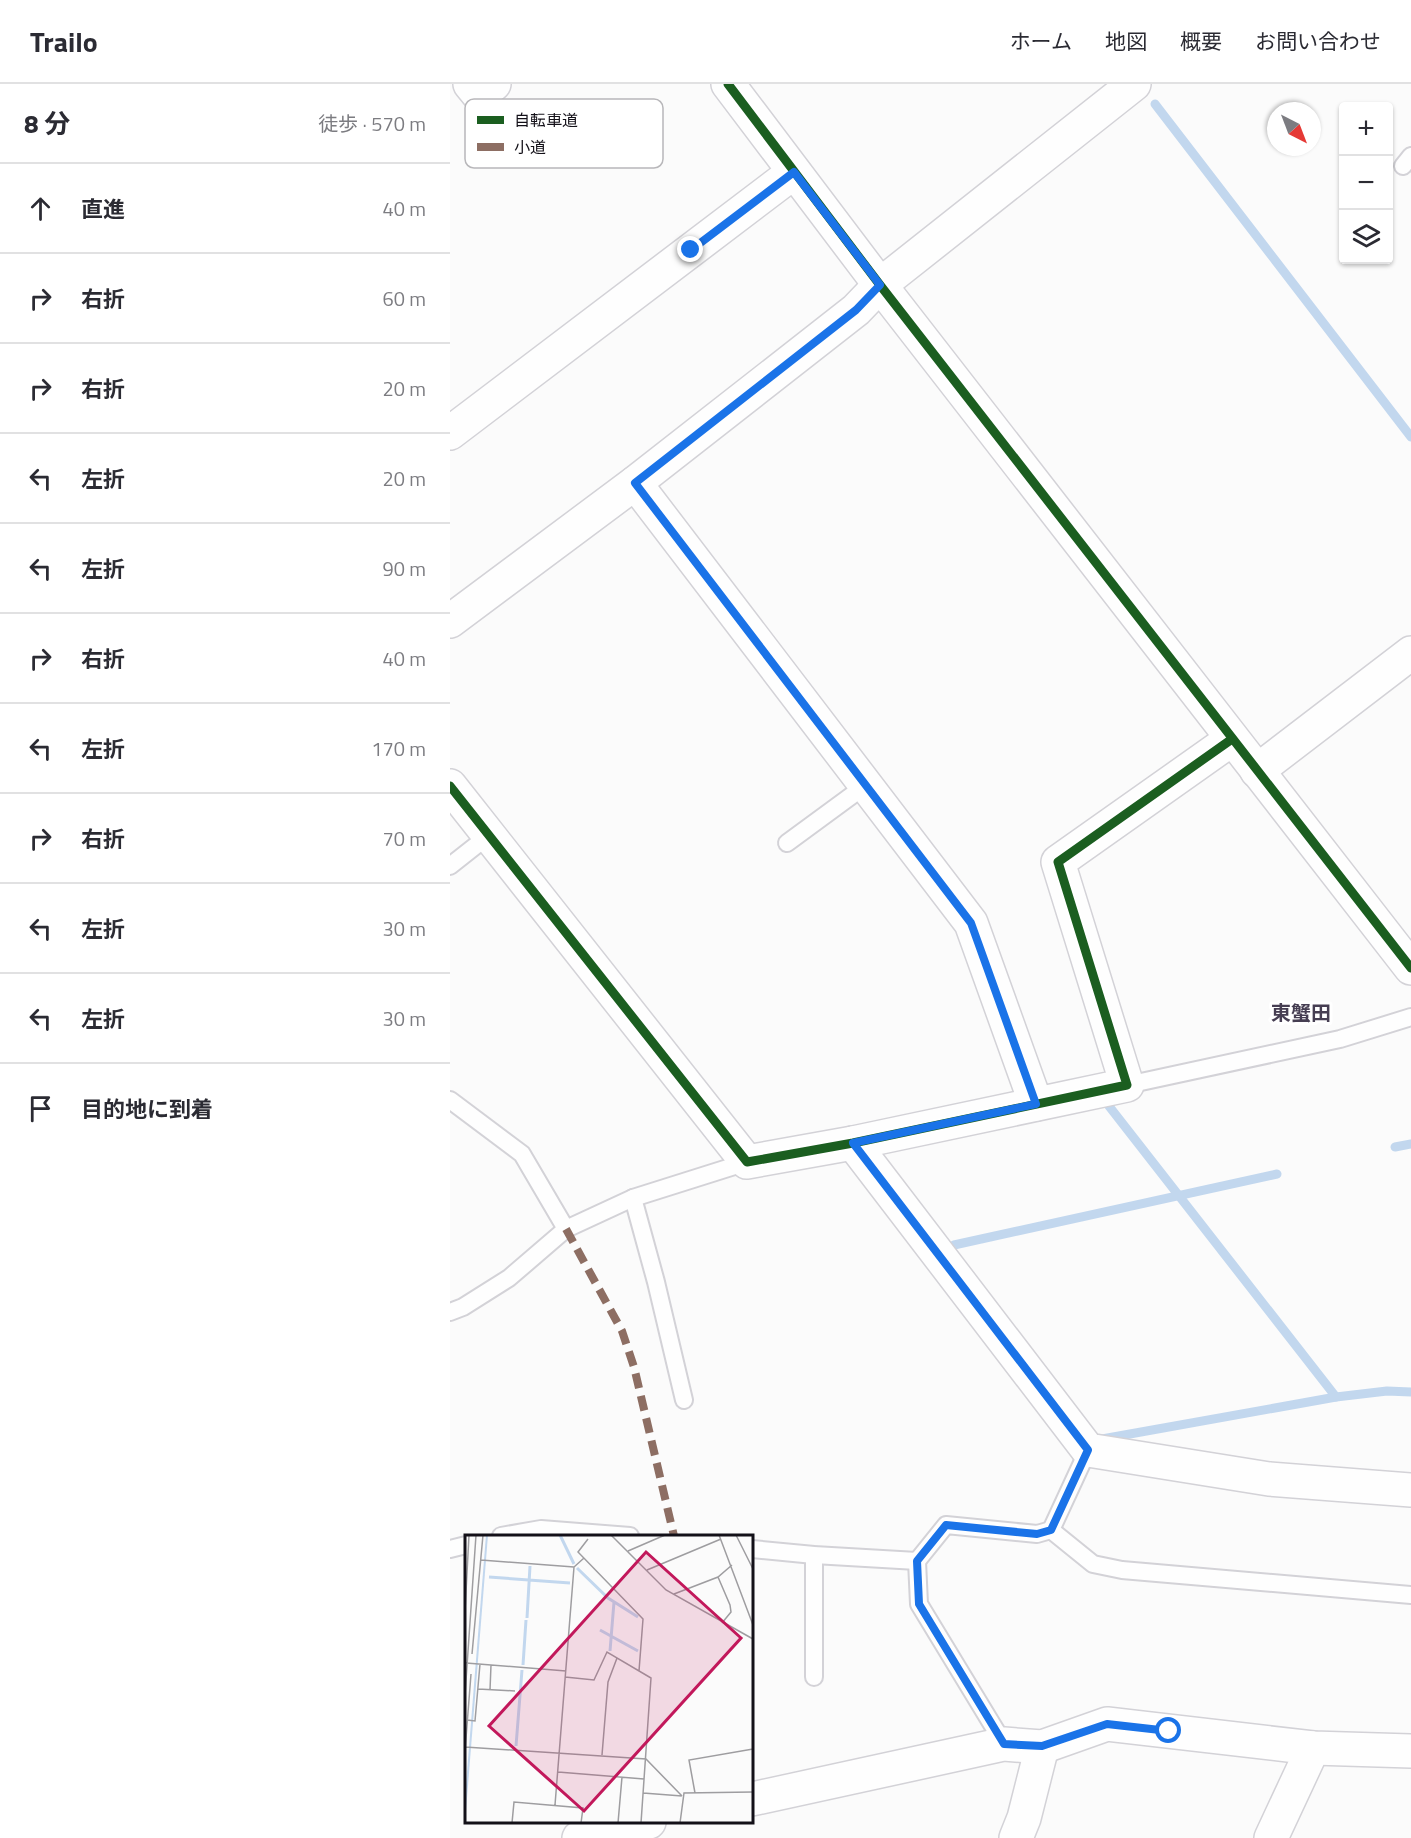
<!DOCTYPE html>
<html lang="ja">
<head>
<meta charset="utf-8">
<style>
  body { margin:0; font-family:"Titillium Web","Noto Sans JP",sans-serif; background:#f2f2f3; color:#2b2b33 }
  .controls { position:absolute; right:18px; top:18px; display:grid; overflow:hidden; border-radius:6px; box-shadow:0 2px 4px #0004 }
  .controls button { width:54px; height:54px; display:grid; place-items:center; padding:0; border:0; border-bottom:2px solid #e1e1e2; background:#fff; color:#2b2b33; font:30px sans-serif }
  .compass { position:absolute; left:817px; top:18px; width:54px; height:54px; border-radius:50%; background:#fff; box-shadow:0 2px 4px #0004; rotate:138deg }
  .stop { position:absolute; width:18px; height:18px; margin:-14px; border:4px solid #1a73e8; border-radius:50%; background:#fff }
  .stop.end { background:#1a73e8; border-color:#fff; box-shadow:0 2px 6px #0008 }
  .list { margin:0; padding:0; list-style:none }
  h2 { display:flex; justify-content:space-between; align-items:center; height:78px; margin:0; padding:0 24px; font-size:26px }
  h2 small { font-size:20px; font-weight:400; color:#7c7c81 }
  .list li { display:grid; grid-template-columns:39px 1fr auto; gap:18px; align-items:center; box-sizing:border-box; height:90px; padding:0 24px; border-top:2px solid #e1e1e2 }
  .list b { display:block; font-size:22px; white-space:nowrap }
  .list em { font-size:20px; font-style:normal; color:#7c7c81 }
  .icon { flex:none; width:33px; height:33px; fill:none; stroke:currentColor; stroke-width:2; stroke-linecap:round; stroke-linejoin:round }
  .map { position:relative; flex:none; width:961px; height:1754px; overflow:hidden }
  header { display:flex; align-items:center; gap:36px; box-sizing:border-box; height:84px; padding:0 30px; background:#fff; border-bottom:2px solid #e1e1e2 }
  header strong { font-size:28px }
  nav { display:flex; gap:33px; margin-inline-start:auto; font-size:21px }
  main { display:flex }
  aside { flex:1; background:#fff }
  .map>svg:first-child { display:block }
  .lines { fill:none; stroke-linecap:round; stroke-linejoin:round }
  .stream { stroke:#c2d7ee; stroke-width:9 }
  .lane-casing { stroke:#d3d2d7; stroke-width:20 }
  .street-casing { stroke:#d3d2d7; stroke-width:36 }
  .lane { stroke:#fefefe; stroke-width:16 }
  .street { stroke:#fefefe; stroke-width:33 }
  .quiet { stroke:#8d6e63; stroke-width:8; stroke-dasharray:15 8; stroke-linecap:butt }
  .cycleway-casing { stroke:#fff; stroke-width:13 }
  .cycleway { stroke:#1b5e20; stroke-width:9 }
  .route { stroke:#1a73e8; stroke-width:8 }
  .labels { text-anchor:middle; stroke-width:6; stroke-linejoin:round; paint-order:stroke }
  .quarter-label { font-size:20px; font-weight:bold; fill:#463e52; stroke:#fff }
  .inset-river { fill:none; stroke:#c2d7ee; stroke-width:3 }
  .inset-road { fill:none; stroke:#9e9da0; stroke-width:1.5 }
  .view { fill:#c2185b; fill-opacity:0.15; stroke:#c2185b; stroke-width:3 }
  .inset-edge { fill:none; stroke:#131018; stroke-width:3 }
  .key { fill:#fff; stroke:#b8b7ba; stroke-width:1.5 }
  .key-label { font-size:16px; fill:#131018 }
</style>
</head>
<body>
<header>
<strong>Trailo</strong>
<nav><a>ホーム</a><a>地図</a><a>概要</a><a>お問い合わせ</a></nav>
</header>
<main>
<aside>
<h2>8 分<small>徒歩 · 570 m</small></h2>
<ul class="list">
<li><svg class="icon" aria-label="ahead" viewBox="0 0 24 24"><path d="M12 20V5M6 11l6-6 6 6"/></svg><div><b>直進</b></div><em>40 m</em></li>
<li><svg class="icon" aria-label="right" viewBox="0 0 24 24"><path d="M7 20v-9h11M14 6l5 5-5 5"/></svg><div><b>右折</b></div><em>60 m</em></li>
<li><svg class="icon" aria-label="right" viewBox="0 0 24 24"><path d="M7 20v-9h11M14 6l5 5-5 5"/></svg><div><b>右折</b></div><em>20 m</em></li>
<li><svg class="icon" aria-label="left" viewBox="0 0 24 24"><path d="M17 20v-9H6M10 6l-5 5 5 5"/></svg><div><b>左折</b></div><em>20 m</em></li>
<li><svg class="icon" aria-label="left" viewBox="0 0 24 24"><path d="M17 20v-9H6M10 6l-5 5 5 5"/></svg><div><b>左折</b></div><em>90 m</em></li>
<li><svg class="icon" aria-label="right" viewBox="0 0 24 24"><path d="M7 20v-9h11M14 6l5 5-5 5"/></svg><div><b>右折</b></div><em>40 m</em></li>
<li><svg class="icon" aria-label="left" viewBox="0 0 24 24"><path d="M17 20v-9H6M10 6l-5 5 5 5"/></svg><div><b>左折</b></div><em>170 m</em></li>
<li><svg class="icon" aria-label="right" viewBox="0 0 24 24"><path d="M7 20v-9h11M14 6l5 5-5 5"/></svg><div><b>右折</b></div><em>70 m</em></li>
<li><svg class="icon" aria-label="left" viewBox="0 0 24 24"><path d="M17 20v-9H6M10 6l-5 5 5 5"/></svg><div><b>左折</b></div><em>30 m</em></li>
<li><svg class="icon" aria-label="left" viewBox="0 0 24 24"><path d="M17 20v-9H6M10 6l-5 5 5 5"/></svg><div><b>左折</b></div><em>30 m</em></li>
<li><svg class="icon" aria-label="arrive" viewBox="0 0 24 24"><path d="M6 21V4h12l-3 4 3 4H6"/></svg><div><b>目的地に到着</b></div></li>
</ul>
</aside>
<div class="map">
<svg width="961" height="1754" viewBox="0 0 961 1754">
  <rect width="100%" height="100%" fill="#fbfbfb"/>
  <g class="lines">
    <g class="stream">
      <polyline points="705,20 961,353"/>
      <polyline points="655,1017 886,1313"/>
      <polyline points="945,1063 961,1060"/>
      <polyline points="504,1161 827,1090"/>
      <polyline points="652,1355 886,1313 937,1307 961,1308"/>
    </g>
    <defs>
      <g id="lane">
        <polyline points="953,82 961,72"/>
        <polyline points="337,759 416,701"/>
        <polyline points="0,782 38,752"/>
        <polyline points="677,1001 890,955 961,933"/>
        <polyline points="0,1016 72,1070 116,1145"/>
        <polyline points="183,1114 206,1198 234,1316"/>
        <polyline points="0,1228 13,1223 59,1194 116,1145 183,1114 297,1078"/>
        <polyline points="601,1446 638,1366"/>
        <polyline points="51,1452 91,1445 180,1452"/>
        <polyline points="0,1465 16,1461"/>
        <polyline points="302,1465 364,1471 467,1477 496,1441 587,1450 601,1446 643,1480 672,1486 961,1511"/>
        <polyline points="364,1471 364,1593"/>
        <polyline points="467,1477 469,1520 554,1660"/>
      </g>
      <g id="street">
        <polyline points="20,0 29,11 44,0"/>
        <polyline points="278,0 430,201 961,884"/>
        <polyline points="0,349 344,88"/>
        <polyline points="185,399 521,839 586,1020"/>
        <polyline points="0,537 185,399 406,226 430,201 684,0"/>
        <polyline points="807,687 961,569"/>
        <polyline points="0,702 297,1078 403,1059 677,1001 608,778 782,655"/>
        <polyline points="403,1059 638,1366 819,1395 961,1406"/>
        <polyline points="302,1715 554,1660 592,1663 657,1640 863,1664 961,1667"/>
        <polyline points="129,1754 199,1738"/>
        <polyline points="566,1754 574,1734 592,1663"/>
        <polyline points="821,1754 863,1664"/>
      </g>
    </defs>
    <use href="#lane" class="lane-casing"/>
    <use href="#street" class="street-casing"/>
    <use href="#lane" class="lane"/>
    <use href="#street" class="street"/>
    <polyline class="quiet" points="116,1145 172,1247 184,1283 224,1452"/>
    <defs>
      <g id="cycleway">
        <polyline points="278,0 430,201 961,884"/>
        <polyline points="0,702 297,1078 403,1059 677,1001 608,778 782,655"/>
      </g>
    </defs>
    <use href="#cycleway" class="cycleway-casing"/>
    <use href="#cycleway" class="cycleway"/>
  </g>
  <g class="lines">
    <polyline class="route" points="241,166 344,88 430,201 406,226 185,399 521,839 586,1020 403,1059 638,1366 601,1446 587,1450 496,1441 467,1477 469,1520 554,1660 592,1662 657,1640 719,1647"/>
  </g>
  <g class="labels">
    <g class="quarter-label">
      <text x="851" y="936">東蟹田</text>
    </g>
  </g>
  <g transform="translate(15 1451)">
    <rect width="288" height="288" fill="#fbfbfb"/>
    <path d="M21 0H23L0 288V262Z" fill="#c2d7ee"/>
    <path class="inset-river" d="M95 0 109 29M112 33 143 63 173 82M24 42 105 48M62 83 65 31M135 95 173 116M145 116 149 67M58 130 61 85M51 211 57 135"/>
    <path class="inset-road" d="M146 0 201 55 288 104M254 0 288 90M271 0 288 34M123 4 113 17 178 84 174 136M163 16 200 0M16 25 109 32M182 35 256 4M253 42 265 70 266 77 257 88M209 59 253 42 267 30M0 76 4 0M7 119 18 0M1 128 101 136M100 142 129 145 142 117 186 143 176 288M13 154 50 156M25 155 26 130M0 160 11 0M2 185 10 186 15 129M0 212 181 224 217 261M0 216 6 139M137 220 143 147 152 123M93 237 179 244M178 258 217 261M230 258 224 225 288 214M90 270 109 32 119 23M47 288 49 267 118 273 116 288M153 288 157 242M215 288 219 258 288 257"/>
    <path class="view" d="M181 17 276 103 119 276 24 191Z"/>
    <rect width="288" height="288" class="inset-edge"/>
  </g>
  <rect x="15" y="15" width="198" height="69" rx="9" class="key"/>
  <rect x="27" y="32" width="27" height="8" fill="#1b5e20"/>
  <rect x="27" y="59" width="27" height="8" fill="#8d6e63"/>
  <g class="key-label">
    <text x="64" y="42">自転車道</text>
    <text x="64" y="69">小道</text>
  </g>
</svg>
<div class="controls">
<button>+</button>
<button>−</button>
<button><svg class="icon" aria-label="layers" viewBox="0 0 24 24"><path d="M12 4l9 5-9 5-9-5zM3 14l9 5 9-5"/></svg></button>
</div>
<svg class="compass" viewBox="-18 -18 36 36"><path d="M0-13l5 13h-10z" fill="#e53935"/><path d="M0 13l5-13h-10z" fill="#7c7c81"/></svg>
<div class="stop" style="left:719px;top:1647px"></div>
<div class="stop end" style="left:241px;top:166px"></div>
</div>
</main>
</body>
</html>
